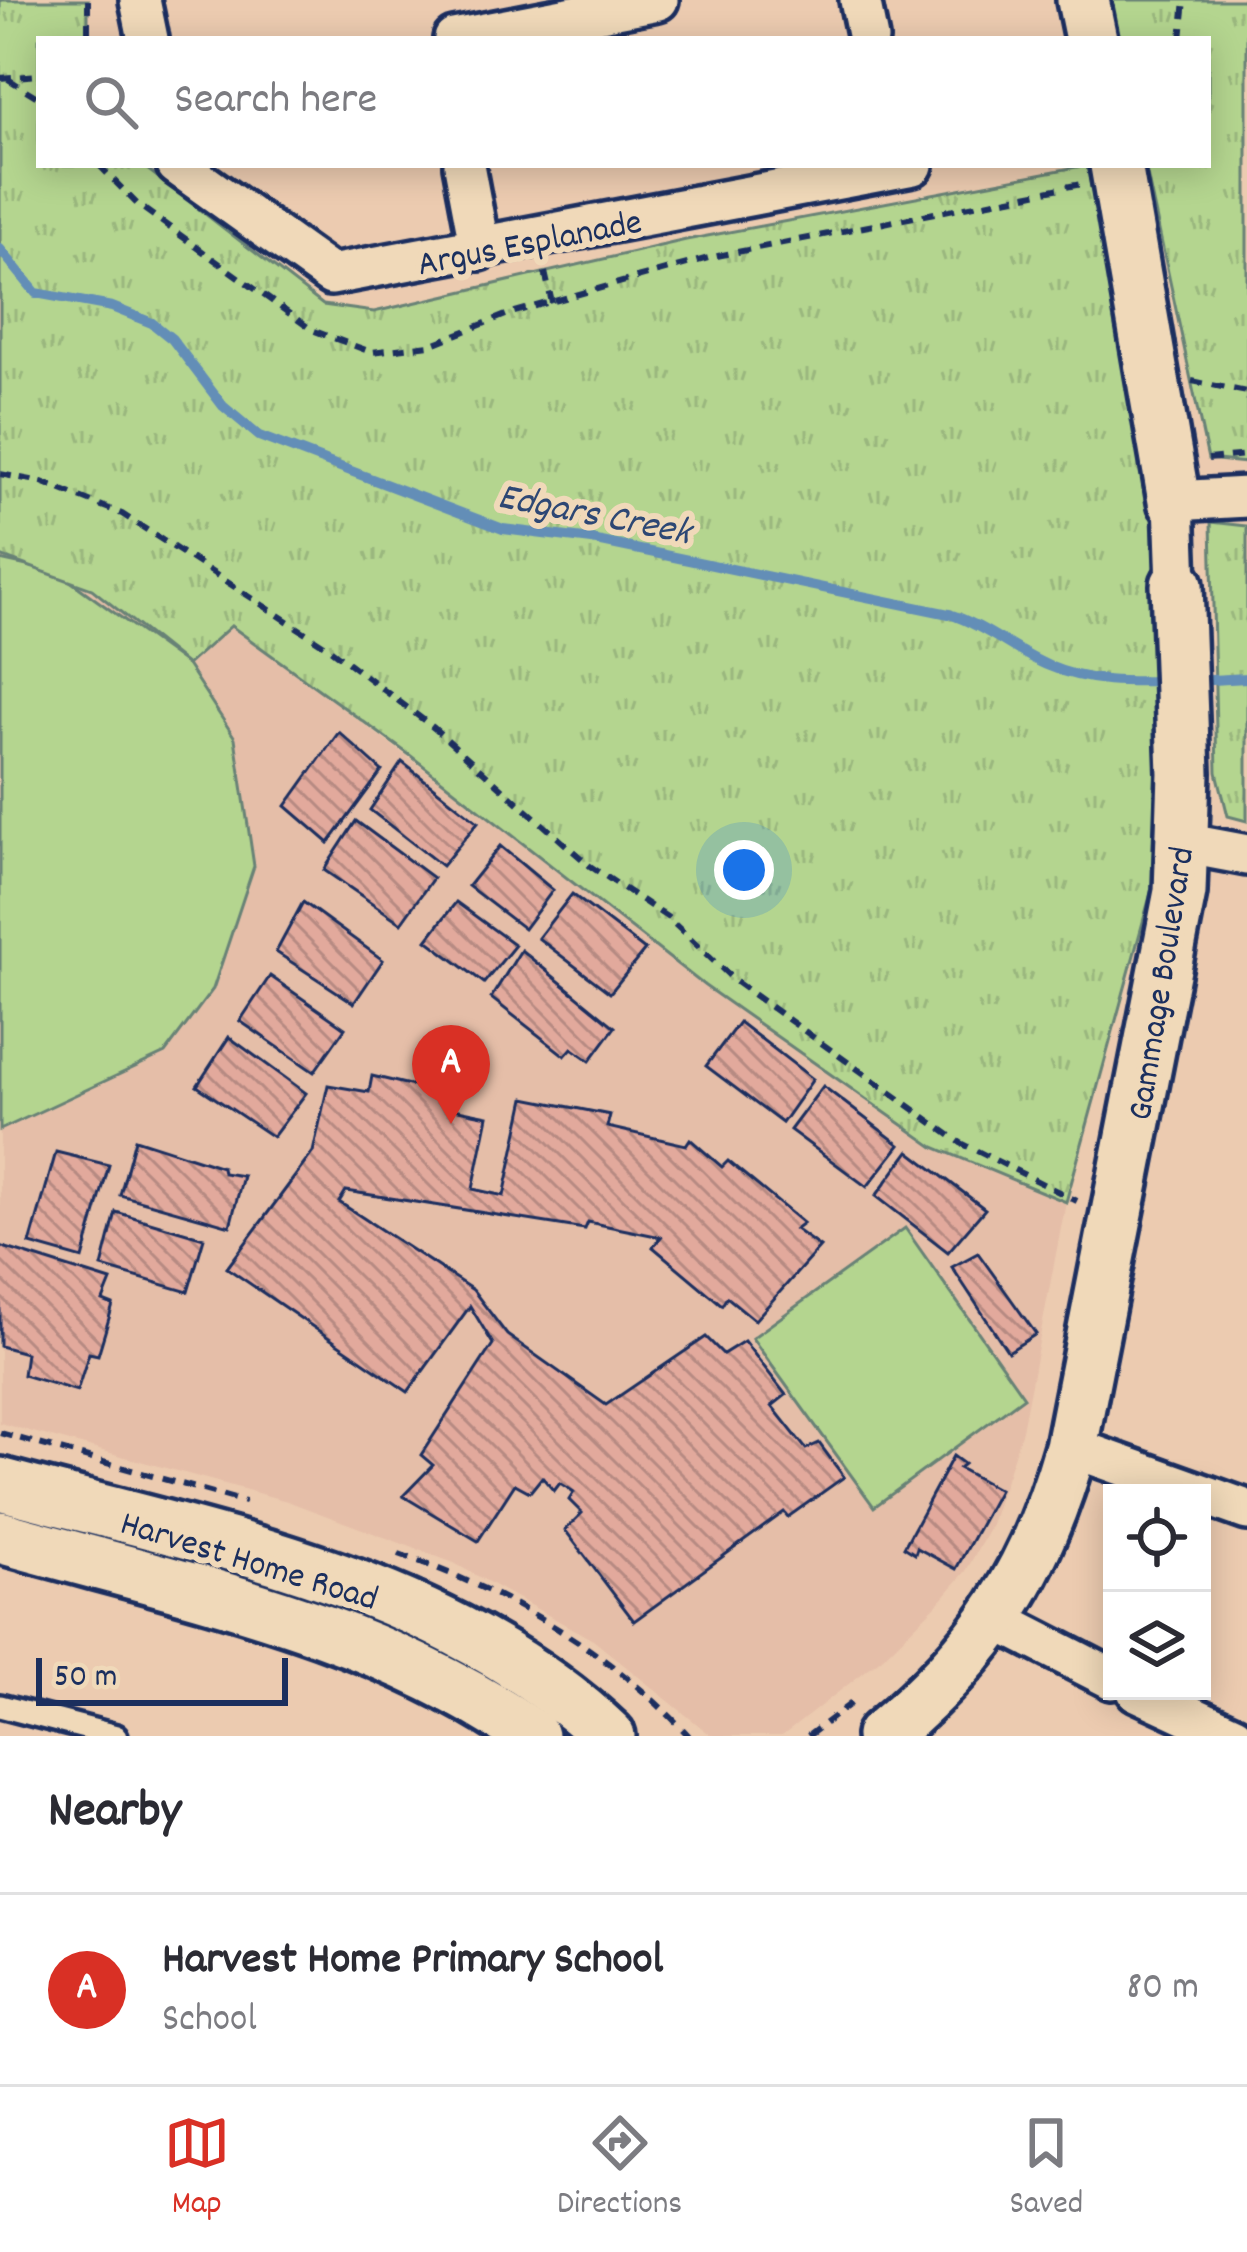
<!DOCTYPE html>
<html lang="en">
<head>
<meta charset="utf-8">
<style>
  body { margin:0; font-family:Dekko,sans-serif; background:#f2f2f3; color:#2b2b33 }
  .controls { position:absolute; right:36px; bottom:36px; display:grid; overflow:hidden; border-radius:0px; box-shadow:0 6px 30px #0003 }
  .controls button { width:108px; height:108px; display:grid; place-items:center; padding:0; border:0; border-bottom:3px solid #e1e1e2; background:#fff; color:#2b2b33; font:60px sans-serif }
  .scale { position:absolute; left:36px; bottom:30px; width:252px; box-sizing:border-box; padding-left:12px; border:6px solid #1b2f5e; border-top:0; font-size:33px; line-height:42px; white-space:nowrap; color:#1b2f5e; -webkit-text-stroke:9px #f0d9b9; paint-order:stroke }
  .you { position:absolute; left:744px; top:870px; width:42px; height:42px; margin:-30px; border:9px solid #fff; border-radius:50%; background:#1a73e8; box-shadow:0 0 0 18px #1a73e833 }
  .badge { display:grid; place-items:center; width:78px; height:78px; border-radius:50%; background:#d93025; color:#fff; font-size:39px; font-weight:700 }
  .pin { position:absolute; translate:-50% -99px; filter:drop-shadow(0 3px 6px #0008) }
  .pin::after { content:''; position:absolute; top:63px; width:42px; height:36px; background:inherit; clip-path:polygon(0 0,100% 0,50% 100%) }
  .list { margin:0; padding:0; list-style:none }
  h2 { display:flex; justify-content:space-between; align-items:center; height:156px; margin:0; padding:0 48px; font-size:51px }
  h2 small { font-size:39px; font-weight:400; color:#7c7c81 }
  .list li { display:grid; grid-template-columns:78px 1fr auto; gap:36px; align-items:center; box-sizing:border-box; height:192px; padding:0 48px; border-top:3px solid #e1e1e2 }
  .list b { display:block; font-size:45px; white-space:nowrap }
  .list p { margin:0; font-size:39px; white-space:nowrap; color:#7c7c81 }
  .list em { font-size:39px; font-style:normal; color:#7c7c81 }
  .icon { flex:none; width:66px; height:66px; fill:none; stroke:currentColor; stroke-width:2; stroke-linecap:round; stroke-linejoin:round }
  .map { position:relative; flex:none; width:1247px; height:1736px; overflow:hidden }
  .search { position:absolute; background:#fff; box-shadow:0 6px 30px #0003; left:36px; right:36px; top:36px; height:132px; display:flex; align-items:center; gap:30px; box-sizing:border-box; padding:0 42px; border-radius:0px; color:#7c7c81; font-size:45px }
  .sheet { height:348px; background:#fff }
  nav { display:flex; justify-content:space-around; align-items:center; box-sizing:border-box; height:168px; border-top:3px solid #e1e1e2; background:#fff; font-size:33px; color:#7c7c81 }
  nav a { display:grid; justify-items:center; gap:6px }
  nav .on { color:#d93025 }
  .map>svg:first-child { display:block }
  .built { fill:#e5bea8 }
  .grass { fill:#b4d58f; stroke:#688276; stroke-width:3 }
  .park { fill:url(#park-tufts); stroke:#688276; stroke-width:3 }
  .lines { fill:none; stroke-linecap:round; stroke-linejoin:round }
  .stream { stroke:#638eb7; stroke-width:10 }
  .building { fill:url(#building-back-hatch); stroke:#1b2f5e; stroke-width:3 }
  .service-casing { stroke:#1b2f5e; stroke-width:30 }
  .minor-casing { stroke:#1b2f5e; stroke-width:48 }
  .tertiary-casing { stroke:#1b2f5e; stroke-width:60 }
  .path { stroke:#1b2f5e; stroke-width:6; stroke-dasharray:12 9; stroke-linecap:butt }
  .service { stroke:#f0d9b9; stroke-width:21 }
  .minor { stroke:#f0d9b9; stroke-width:39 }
  .tertiary { stroke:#f0d9b9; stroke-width:51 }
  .labels { text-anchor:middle; stroke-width:12; stroke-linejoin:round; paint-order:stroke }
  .street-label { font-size:36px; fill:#1b2f5e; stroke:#f0d9b9 }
  .water-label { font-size:39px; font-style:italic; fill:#2d4774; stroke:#f0d9b9 }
</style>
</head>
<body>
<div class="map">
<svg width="1247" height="1736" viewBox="0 0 1247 1736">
  <defs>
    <pattern id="park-tufts" width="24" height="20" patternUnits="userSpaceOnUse" patternTransform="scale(3)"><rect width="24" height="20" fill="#b4d58f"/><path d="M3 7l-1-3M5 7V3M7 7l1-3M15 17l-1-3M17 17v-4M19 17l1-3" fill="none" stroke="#9ab77e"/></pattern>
    <pattern id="building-back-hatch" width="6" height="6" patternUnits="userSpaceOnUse" patternTransform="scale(3)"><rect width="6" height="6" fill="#e2a99c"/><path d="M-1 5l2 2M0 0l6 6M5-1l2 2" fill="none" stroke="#b68a82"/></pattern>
  </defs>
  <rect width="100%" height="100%" fill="#eccbb0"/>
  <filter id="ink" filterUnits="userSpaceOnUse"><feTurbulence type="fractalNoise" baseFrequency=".00833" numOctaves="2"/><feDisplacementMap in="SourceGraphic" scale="24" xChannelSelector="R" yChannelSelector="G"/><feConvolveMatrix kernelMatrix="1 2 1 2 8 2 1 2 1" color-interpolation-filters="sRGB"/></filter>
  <g filter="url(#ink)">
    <polygon class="built" points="0,556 59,573 117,606 231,626 934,1147 1066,1202 1022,1430 990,1527 966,1571 940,1601 882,1658 782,1736 712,1736 593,1640 454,1563 287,1501 0,1423"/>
    <g class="grass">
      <polygon points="0,560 59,573 187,665 235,738 254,866 213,989 165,1053 0,1130"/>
      <polygon points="905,1228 1024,1397 874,1507 752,1338"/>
    </g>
    <g class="park">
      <polygon points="0,0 88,0 88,39 39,39 39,165 142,165 323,305 374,312 686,240 1087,165 1157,532 1168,831 1066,1202 934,1147 705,986 411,756 231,626 187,665 92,589 0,556"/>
      <polygon points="1111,0 1247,0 1247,463 1208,459 1145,165 1208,165 1208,39 1119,39"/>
      <polygon points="1211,522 1247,526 1247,821 1228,816 1217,772"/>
    </g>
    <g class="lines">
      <g class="stream">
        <path d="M0 249 36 293 112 307 152 323 172 339 223 406 259 436 503 529 592 540 949 614C986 626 1014 651 1049 666 1088 683 1128 682 1169 681"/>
        <polyline points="1194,681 1247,678"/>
      </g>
    </g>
    <g class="building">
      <polygon points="339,732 382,771 329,843 286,806"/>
      <polygon points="402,762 478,822 442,866 370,810"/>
      <polygon points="356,821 433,878 401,923 324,870"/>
      <polygon points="500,846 553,890 524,929 468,886"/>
      <polygon points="572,894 645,950 610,993 538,938"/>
      <polygon points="303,902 383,960 354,1003 276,952"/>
      <polygon points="456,902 515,945 484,983 427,940"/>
      <polygon points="521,950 615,1027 590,1061 572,1048 565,1056 491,998"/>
      <polygon points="270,976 345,1028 314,1072 240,1021"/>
      <polygon points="739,1022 813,1079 782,1123 706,1066"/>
      <polygon points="229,1037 306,1093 273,1137 197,1086"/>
      <polygon points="372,1076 455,1096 453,1109 488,1116 473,1189 504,1196 525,1098 610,1115 607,1127 686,1145 690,1139 722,1167 728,1161 803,1223 795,1229 820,1247 755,1320 727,1297 722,1305 653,1247 661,1237 588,1222 585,1229 346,1191 339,1202 473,1290 507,1335 606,1405 706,1337 723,1354 744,1341 786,1395 772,1406 806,1449 819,1443 844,1477 788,1517 784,1512 634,1621 565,1530 582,1513 569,1500 574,1492 560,1483 554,1491 542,1477 530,1492 515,1484 478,1541 403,1496 433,1465 421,1455 493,1344 470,1306 408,1392 227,1268 313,1152 328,1085 369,1092"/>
      <polygon points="823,1086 900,1145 867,1187 790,1130"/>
      <polygon points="135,1139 222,1167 223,1173 243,1176 230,1226 120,1195"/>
      <polygon points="909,1151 985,1209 948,1252 876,1196"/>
      <polygon points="56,1152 109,1165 83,1259 30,1244"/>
      <polygon points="116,1212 204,1238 188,1292 102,1267"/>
      <polygon points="0,1246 111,1281 103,1301 113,1305 98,1355 89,1353 77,1391 23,1375 26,1353 0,1346"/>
      <polygon points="978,1253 1036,1334 1008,1352 952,1267"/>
      <polygon points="953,1456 964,1464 959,1468 999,1490 956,1569 917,1548 915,1554 904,1547"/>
    </g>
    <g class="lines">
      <defs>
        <polyline id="service" points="0,1706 116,1736"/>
        <g id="minor">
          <polyline points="140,0 148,39"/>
          <polyline points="860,0 868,39"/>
          <polyline points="454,39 658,0"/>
          <polyline points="177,165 331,275 913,165"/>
          <polyline points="464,165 480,250"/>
          <polyline points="1177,585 1174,501 1247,497"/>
          <polyline points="1183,843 1247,855"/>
          <polyline points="1071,1447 1247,1510"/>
          <polyline points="997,1620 1112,1679"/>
          <polyline points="1137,1691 1234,1736"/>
        </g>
        <g id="tertiary">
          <polyline points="1083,0 1091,39"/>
          <polyline points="1116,165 1174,501"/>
          <path d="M0 1484C208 1540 447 1582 609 1736"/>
          <path d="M0 1537C180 1588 377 1626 532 1736"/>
          <path d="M882 1736C984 1651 1035 1575 1071 1447L1180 892 1184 773 1177 585"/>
        </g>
      </defs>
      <use href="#service" class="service-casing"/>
      <use href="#minor" class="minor-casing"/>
      <use href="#tertiary" class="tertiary-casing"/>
      <g class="path">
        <polyline points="88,0 88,39"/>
        <polyline points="1181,39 1185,0"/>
        <polyline points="0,78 39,75"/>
        <polyline points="8,79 39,98"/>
        <polyline points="99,165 137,204 312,330 371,352 430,345 511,313 712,257 1081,184"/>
        <polyline points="545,272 552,303"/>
        <polyline points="1192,381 1247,392"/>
        <polyline points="1208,459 1247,455"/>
        <polyline points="0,474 42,482 122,514 326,646 434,728 590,866 667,917 736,982 961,1143 1077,1201"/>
        <polyline points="0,1433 245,1502"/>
        <path d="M399 1554C506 1591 612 1652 689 1736"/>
        <polyline points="808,1736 853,1702"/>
      </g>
      <use href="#service" class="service"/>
      <use href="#minor" class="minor"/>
      <use href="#tertiary" class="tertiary"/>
    </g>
  </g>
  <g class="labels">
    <g class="street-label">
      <text transform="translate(529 240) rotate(-11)" y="13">Argus Esplanade</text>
      <text transform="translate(1158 983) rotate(-81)" y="13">Gammage Boulevard</text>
      <text transform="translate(250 1558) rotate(17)" y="13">Harvest Home Road</text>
    </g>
    <g class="water-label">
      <text transform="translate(595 511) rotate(11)" y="14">Edgars Creek</text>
    </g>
  </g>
</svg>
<div class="controls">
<button><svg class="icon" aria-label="locate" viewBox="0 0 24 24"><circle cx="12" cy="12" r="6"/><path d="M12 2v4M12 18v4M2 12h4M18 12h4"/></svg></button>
<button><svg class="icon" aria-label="layers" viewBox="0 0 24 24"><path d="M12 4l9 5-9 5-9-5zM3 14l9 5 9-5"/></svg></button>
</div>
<div class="scale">50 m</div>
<div class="you"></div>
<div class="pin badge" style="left:451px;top:1124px">A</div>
<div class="search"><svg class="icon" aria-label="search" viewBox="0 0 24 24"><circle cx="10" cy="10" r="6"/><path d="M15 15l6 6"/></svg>Search here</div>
</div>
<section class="sheet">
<h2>Nearby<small></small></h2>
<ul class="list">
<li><span class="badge">A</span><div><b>Harvest Home Primary School</b><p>School</p></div><em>80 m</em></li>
</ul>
</section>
<nav>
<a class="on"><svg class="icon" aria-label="map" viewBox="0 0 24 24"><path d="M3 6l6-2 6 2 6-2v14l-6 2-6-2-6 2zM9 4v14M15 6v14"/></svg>Map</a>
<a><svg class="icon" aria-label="directions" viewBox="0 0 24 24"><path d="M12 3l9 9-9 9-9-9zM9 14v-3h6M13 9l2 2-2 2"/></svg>Directions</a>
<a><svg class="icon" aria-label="saved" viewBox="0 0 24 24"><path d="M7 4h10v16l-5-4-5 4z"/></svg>Saved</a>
</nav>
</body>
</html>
